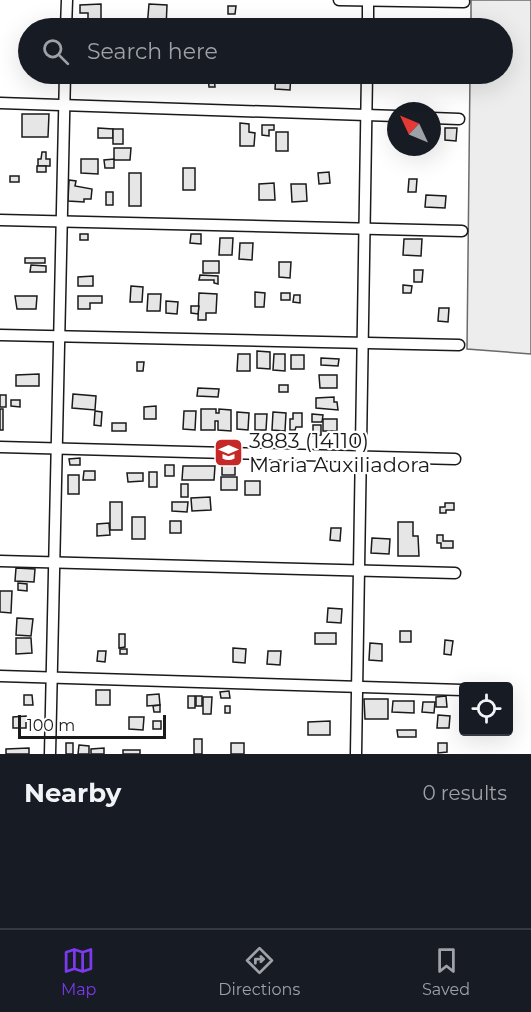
<!DOCTYPE html>
<html lang="en">
<head>
<meta charset="utf-8">
<style>
  body { margin:0; font-family:Montserrat,sans-serif; background:#20242c; color:#f1f3f6 }
  .controls { position:absolute; right:18px; bottom:18px; display:grid; overflow:hidden; border-radius:6px; box-shadow:0 6px 24px #0002 }
  .controls button { width:54px; height:54px; display:grid; place-items:center; padding:0; border:0; border-bottom:2px solid #363941; background:#171b24; color:#f1f3f6; font:30px sans-serif }
  .compass { position:absolute; left:387px; top:102px; width:54px; height:54px; border-radius:50%; background:#171b24; box-shadow:0 6px 24px #0002; rotate:314deg }
  .scale { position:absolute; left:18px; bottom:15px; width:148px; box-sizing:border-box; padding-left:6px; border:3px solid #1a1a1a; border-top:0; font-size:16px; line-height:21px; white-space:nowrap; color:#1a1a1a; -webkit-text-stroke:4px #fff; paint-order:stroke }
  .list { margin:0; padding:0; list-style:none }
  h2 { display:flex; justify-content:space-between; align-items:center; height:78px; margin:0; padding:0 24px; font-size:26px }
  h2 small { font-size:20px; font-weight:400; color:#9ea1a6 }
  .icon { flex:none; width:33px; height:33px; fill:none; stroke:currentColor; stroke-width:2; stroke-linecap:round; stroke-linejoin:round }
  .map { position:relative; flex:none; width:531px; height:754px; overflow:hidden }
  .search { position:absolute; background:#171b24; box-shadow:0 6px 24px #0002; left:18px; right:18px; top:18px; height:66px; display:flex; align-items:center; gap:15px; box-sizing:border-box; padding:0 21px; border-radius:33px; color:#9ea1a6; font-size:22px }
  .sheet { height:174px; background:#171b24 }
  nav { display:flex; justify-content:space-around; align-items:center; box-sizing:border-box; height:84px; border-top:2px solid #363941; background:#171b24; font-size:16px; color:#9ea1a6 }
  nav a { display:grid; justify-items:center; gap:3px }
  nav .on { color:#7c3aed }
  .map>svg:first-child { display:block }
  .built { fill:#ededed; stroke:#6a6a6a; stroke-width:1.5 }
  .building { fill:#e6e6e6; stroke:#1a1a1a; stroke-width:1.5 }
  .lines { fill:none; stroke-linecap:round; stroke-linejoin:round }
  .minor-casing { stroke:#1a1a1a; stroke-width:13 }
  .minor { stroke:#fff; stroke-width:10 }
  .labels { text-anchor:middle; stroke-width:4.5; stroke-linejoin:round; paint-order:stroke }
  .poi-label { font-size:21px; fill:#1a1a1a; stroke:#fff; text-anchor:start }
</style>
</head>
<body>
<div class="map">
<svg width="531" height="754" viewBox="0 0 531 754">
  <rect width="100%" height="100%" fill="#fff"/>
  <polygon class="built" points="471,0 531,0 531,354 467,349 470,74 502,74 502,28 471,28"/>
  <g class="building">
    <polygon points="101,4 101,23 88,23 88,13 80,13 80,5"/>
    <polygon points="149,4 167,5 166,28 147,28"/>
    <polygon points="228,6 236,6 235,14 228,14"/>
    <rect x="186" y="24" width="11" height="4"/>
    <polygon points="276,74 291,74 290,90 275,89"/>
    <polygon points="214,75 215,87 209,87 208,76"/>
    <polygon points="22,114 49,114 48,137 22,137"/>
    <polygon points="240,123 249,124 249,132 255,133 254,146 240,146"/>
    <polygon points="262,125 274,125 274,130 269,130 269,136 262,135"/>
    <polygon points="98,128 113,129 113,138 98,138"/>
    <polygon points="445,128 457,128 456,141 445,140"/>
    <rect x="113" y="129" width="10" height="15"/>
    <rect x="276" y="132" width="12" height="19"/>
    <polygon points="114,148 131,148 130,160 114,160"/>
    <polygon points="42,152 46,152 46,159 50,159 50,166 38,166 38,159 41,159"/>
    <polygon points="81,159 98,159 98,174 81,173"/>
    <polygon points="114,159 114,168 105,168 104,160"/>
    <rect x="37" y="166" width="9" height="6"/>
    <rect x="183" y="168" width="12" height="22"/>
    <polygon points="329,172 330,183 319,184 318,173"/>
    <rect x="129" y="173" width="12" height="33"/>
    <rect x="10" y="176" width="9" height="6"/>
    <polygon points="409,179 417,179 416,192 408,192"/>
    <polygon points="69,180 76,181 75,186 92,189 91,199 84,199 84,202 68,201"/>
    <polygon points="274,183 275,200 259,200 259,184"/>
    <polygon points="291,184 306,184 307,201 292,202"/>
    <rect x="106" y="192" width="7" height="13"/>
    <polygon points="426,195 446,196 445,208 425,207"/>
    <rect x="80" y="234" width="8" height="6"/>
    <polygon points="191,234 201,234 201,244 190,243"/>
    <polygon points="220,238 233,238 232,255 219,255"/>
    <polygon points="404,239 422,239 421,256 403,255"/>
    <polygon points="240,243 253,243 252,260 239,259"/>
    <rect x="25" y="258" width="20" height="5"/>
    <rect x="203" y="261" width="16" height="12"/>
    <polygon points="279,262 291,262 290,278 279,277"/>
    <polygon points="31,265 46,266 46,272 30,272"/>
    <polygon points="414,270 423,270 422,282 414,282"/>
    <polygon points="200,275 218,276 218,284 214,283 214,280 199,280"/>
    <polygon points="93,276 93,286 78,286 78,277"/>
    <polygon points="403,285 412,286 411,293 403,293"/>
    <polygon points="131,286 143,287 142,302 130,302"/>
    <polygon points="255,292 265,293 264,307 255,307"/>
    <polygon points="199,293 217,294 216,313 206,313 206,320 198,320"/>
    <rect x="281" y="293" width="9" height="7"/>
    <polygon points="148,294 161,294 160,311 147,311"/>
    <polygon points="294,295 300,295 300,303 293,302"/>
    <polygon points="15,296 37,296 36,309 17,309"/>
    <polygon points="78,296 102,296 102,303 90,303 90,309 78,309"/>
    <polygon points="166,301 178,302 177,314 166,313"/>
    <polygon points="191,306 199,306 198,314 191,313"/>
    <polygon points="439,308 449,308 448,322 438,321"/>
    <polygon points="257,351 270,352 270,369 257,368"/>
    <polygon points="238,354 250,354 250,371 237,371"/>
    <polygon points="274,354 285,354 285,371 273,370"/>
    <rect x="291" y="355" width="13" height="14"/>
    <polygon points="321,358 339,359 338,366 321,365"/>
    <polygon points="137,362 144,362 143,371 137,371"/>
    <polygon points="39,374 39,386 16,386 16,375"/>
    <polygon points="319,375 337,375 337,388 320,388"/>
    <rect x="279" y="385" width="9" height="7"/>
    <polygon points="198,388 219,389 218,397 197,396"/>
    <polygon points="73,394 96,396 95,410 72,408"/>
    <rect x="0" y="395" width="6" height="12"/>
    <polygon points="334,397 334,402 337,402 338,410 316,408 316,398"/>
    <polygon points="11,400 20,400 20,407 11,406"/>
    <polygon points="156,406 156,419 144,419 144,407"/>
    <rect x="0" y="409" width="3" height="21"/>
    <polygon points="201,409 216,409 216,413 219,413 219,409 231,410 231,431 218,430 218,421 215,421 215,430 201,430"/>
    <polygon points="95,411 102,412 101,426 94,425"/>
    <polygon points="184,411 196,411 195,430 183,429"/>
    <polygon points="237,412 249,413 248,430 237,429"/>
    <polygon points="273,412 286,413 285,431 272,430"/>
    <polygon points="293,413 302,413 302,427 296,427 295,430 290,430 290,419 293,419"/>
    <polygon points="255,414 267,414 266,430 255,430"/>
    <polygon points="312,414 323,415 322,422 312,422"/>
    <rect x="323" y="419" width="14" height="12"/>
    <rect x="112" y="423" width="14" height="8"/>
    <polygon points="313,425 321,425 321,435 313,436"/>
    <polygon points="80,458 80,465 70,465 69,459"/>
    <rect x="222" y="459" width="13" height="16"/>
    <rect x="165" y="465" width="9" height="11"/>
    <polygon points="183,466 215,466 214,480 182,480"/>
    <polygon points="84,471 95,471 95,480 83,480"/>
    <rect x="149" y="472" width="8" height="15"/>
    <polygon points="127,473 143,473 143,481 128,482"/>
    <rect x="68" y="475" width="11" height="19"/>
    <rect x="221" y="477" width="16" height="13"/>
    <rect x="245" y="481" width="15" height="14"/>
    <rect x="181" y="484" width="7" height="13"/>
    <polygon points="210,497 211,510 192,511 191,498"/>
    <rect x="110" y="502" width="12" height="28"/>
    <polygon points="172,502 188,502 187,512 172,511"/>
    <polygon points="445,503 454,503 454,510 446,510 446,513 440,513 440,507 445,507"/>
    <rect x="132" y="517" width="13" height="22"/>
    <rect x="170" y="521" width="11" height="12"/>
    <polygon points="398,522 413,522 413,536 418,536 419,556 398,556"/>
    <polygon points="109,523 110,535 97,536 97,524"/>
    <polygon points="331,528 341,528 340,541 330,540"/>
    <polygon points="437,535 443,535 443,541 453,541 453,548 441,548 441,543 437,543"/>
    <polygon points="372,538 390,539 389,554 371,553"/>
    <polygon points="16,568 35,569 34,582 15,581"/>
    <polygon points="18,583 27,584 27,591 18,590"/>
    <polygon points="0,591 12,591 11,613 0,612"/>
    <polygon points="328,608 342,609 341,623 327,622"/>
    <polygon points="17,618 33,619 31,636 16,635"/>
    <rect x="400" y="631" width="11" height="11"/>
    <rect x="315" y="633" width="21" height="11"/>
    <polygon points="119,634 125,634 125,647 119,648"/>
    <polygon points="16,638 31,638 32,653 16,654"/>
    <polygon points="445,640 453,641 451,655 444,654"/>
    <polygon points="370,643 382,644 382,661 369,660"/>
    <polygon points="233,648 246,649 245,663 233,662"/>
    <rect x="120" y="649" width="7" height="5"/>
    <polygon points="98,651 106,651 105,662 97,661"/>
    <polygon points="268,651 281,651 280,665 267,664"/>
    <rect x="96" y="690" width="14" height="15"/>
    <polygon points="229,691 230,698 221,698 220,692"/>
    <polygon points="159,694 160,705 147,706 147,695"/>
    <polygon points="24,695 32,695 33,705 24,705"/>
    <rect x="188" y="696" width="7" height="12"/>
    <rect x="196" y="696" width="6" height="10"/>
    <polygon points="446,696 447,707 436,707 436,697"/>
    <polygon points="203,697 212,697 211,714 203,714"/>
    <polygon points="364,699 388,699 388,719 365,719"/>
    <polygon points="393,701 414,701 414,713 392,712"/>
    <polygon points="423,702 435,702 434,713 422,712"/>
    <polygon points="160,705 160,712 154,712 153,706"/>
    <rect x="225" y="706" width="5" height="7"/>
    <polygon points="438,715 450,716 449,728 437,728"/>
    <polygon points="26,716 26,728 13,728 13,717"/>
    <polygon points="129,717 144,717 143,730 129,729"/>
    <rect x="153" y="721" width="8" height="8"/>
    <polygon points="330,721 330,735 308,735 308,722"/>
    <polygon points="397,730 416,730 416,737 398,737"/>
    <rect x="194" y="739" width="8" height="15"/>
    <rect x="66" y="743" width="7" height="11"/>
    <rect x="231" y="743" width="13" height="11"/>
    <polygon points="438,743 447,743 447,752 438,753"/>
    <polygon points="79,745 89,746 89,754 78,754"/>
    <polygon points="29,748 29,754 6,754 6,749"/>
    <polygon points="104,748 104,754 91,754 91,749"/>
    <rect x="123" y="750" width="17" height="4"/>
  </g>
  <g class="lines">
    <defs>
      <g id="minor">
        <polyline points="339,0 464,2"/>
        <polyline points="66,28 67,0"/>
        <polyline points="368,28 368,0"/>
        <polyline points="0,103 396,116"/>
        <polyline points="432,118 459,119"/>
        <polyline points="0,220 462,231"/>
        <polyline points="0,335 459,345"/>
        <polyline points="0,447 455,459"/>
        <polyline points="0,561 455,573"/>
        <polyline points="0,676 462,690"/>
        <polyline points="50,754 65,74"/>
        <polyline points="356,754 367,74"/>
      </g>
    </defs>
    <use href="#minor" class="minor-casing"/>
    <use href="#minor" class="minor"/>
  </g>
  <defs>
    <symbol id="school-square" viewBox="-11 -11 22 22"><rect x="-9" y="-9" width="18" height="18" rx="4" fill="#c62828" stroke="#fff"/><path d="M0-5L7-2L0 1L-7-2ZM-4 1L0 2.5L4 1V4Q0 6-4 4Z" fill="#fff"/></symbol>
  </defs>
  <g fill-rule="evenodd">
    <use href="#school-square" x="212" y="436" width="33" height="33"/>
  </g>
  <g class="labels">
    <g class="poi-label">
      <text x="249" y="448">3883 (14110)<tspan x="249" dy="24">Maria Auxiliadora</tspan></text>
    </g>
  </g>
</svg>
<div class="controls">
<button><svg class="icon" aria-label="locate" viewBox="0 0 24 24"><circle cx="12" cy="12" r="6"/><path d="M12 2v4M12 18v4M2 12h4M18 12h4"/></svg></button>
</div>
<svg class="compass" viewBox="-18 -18 36 36"><path d="M0-13l5 13h-10z" fill="#e53935"/><path d="M0 13l5-13h-10z" fill="#9ea1a6"/></svg>
<div class="scale">100 m</div>
<div class="search"><svg class="icon" aria-label="search" viewBox="0 0 24 24"><circle cx="10" cy="10" r="6"/><path d="M15 15l6 6"/></svg>Search here</div>
</div>
<section class="sheet">
<h2>Nearby<small>0 results</small></h2>
<ul class="list">
</ul>
</section>
<nav>
<a class="on"><svg class="icon" aria-label="map" viewBox="0 0 24 24"><path d="M3 6l6-2 6 2 6-2v14l-6 2-6-2-6 2zM9 4v14M15 6v14"/></svg>Map</a>
<a><svg class="icon" aria-label="directions" viewBox="0 0 24 24"><path d="M12 3l9 9-9 9-9-9zM9 14v-3h6M13 9l2 2-2 2"/></svg>Directions</a>
<a><svg class="icon" aria-label="saved" viewBox="0 0 24 24"><path d="M7 4h10v16l-5-4-5 4z"/></svg>Saved</a>
</nav>
</body>
</html>
